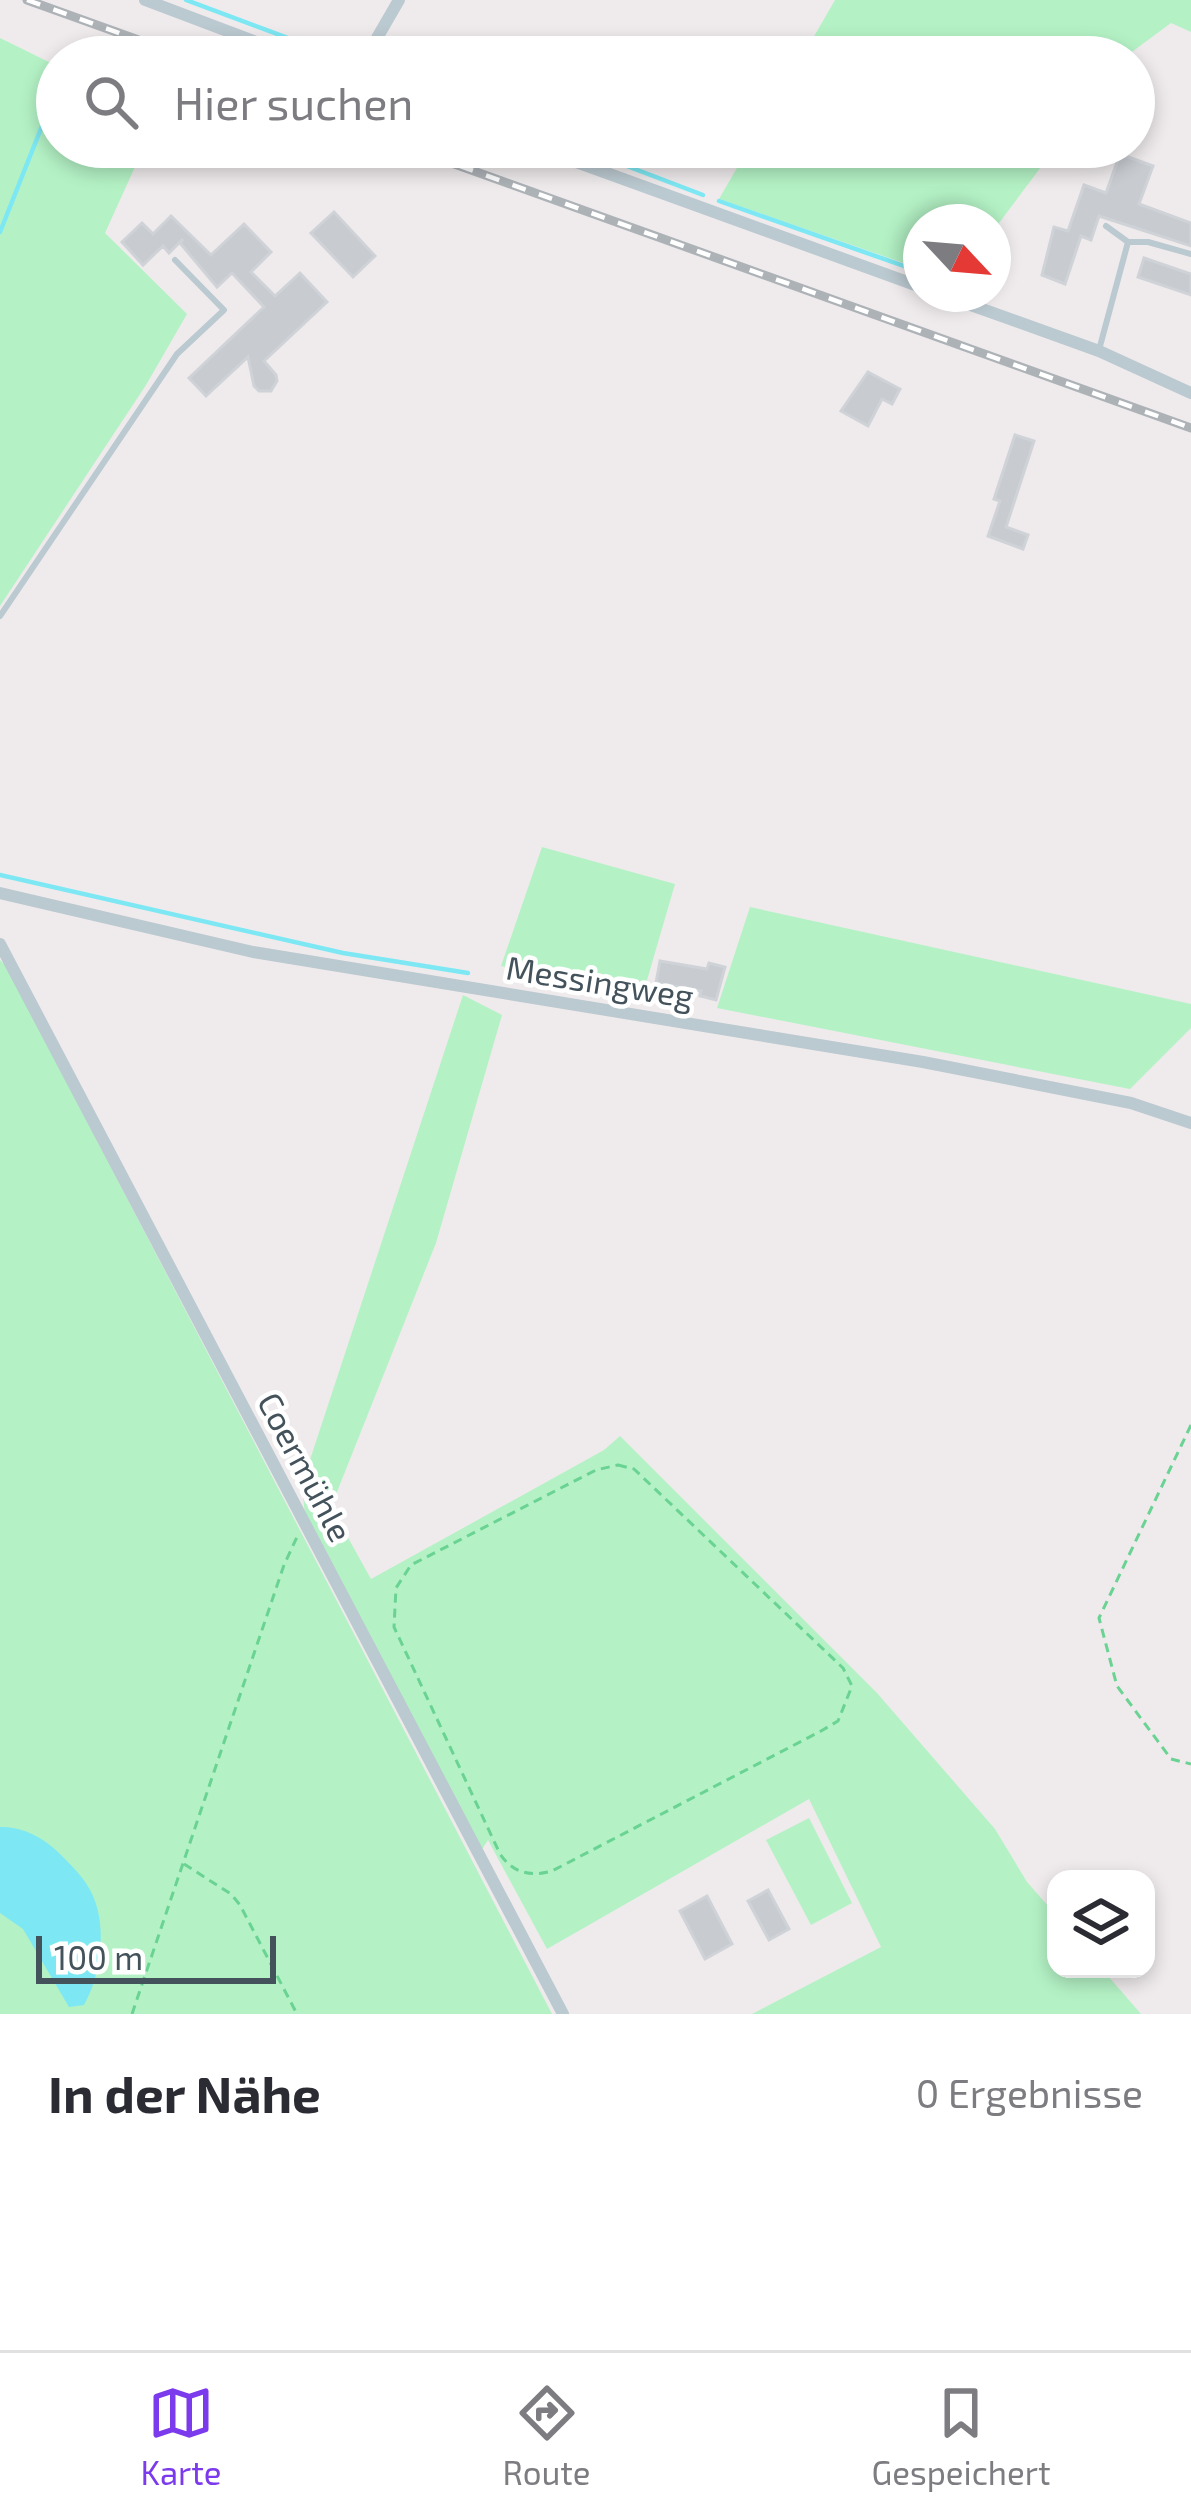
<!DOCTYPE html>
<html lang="de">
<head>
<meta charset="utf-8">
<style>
  body { margin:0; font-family:"Exo 2",sans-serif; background:#f2f2f3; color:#2b2b33 }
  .controls { position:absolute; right:36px; bottom:36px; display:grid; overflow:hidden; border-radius:24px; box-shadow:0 6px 18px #0003 }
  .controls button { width:108px; height:108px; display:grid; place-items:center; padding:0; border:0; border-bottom:3px solid #e1e1e2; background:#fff; color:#2b2b33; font:60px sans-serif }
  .compass { position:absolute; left:903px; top:204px; width:108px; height:108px; border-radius:50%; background:#fff; box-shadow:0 6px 18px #0003; rotate:116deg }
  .scale { position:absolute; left:36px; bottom:30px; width:240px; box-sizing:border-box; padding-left:12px; border:6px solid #43525b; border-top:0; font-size:33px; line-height:42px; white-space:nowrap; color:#43525b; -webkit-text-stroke:9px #fff; paint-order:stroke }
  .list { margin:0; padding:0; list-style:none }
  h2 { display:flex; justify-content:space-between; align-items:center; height:156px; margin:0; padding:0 48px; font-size:51px }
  h2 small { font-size:39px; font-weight:400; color:#7c7c81 }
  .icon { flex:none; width:66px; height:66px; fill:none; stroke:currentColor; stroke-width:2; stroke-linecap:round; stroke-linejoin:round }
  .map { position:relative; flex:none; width:1191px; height:2014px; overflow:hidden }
  .search { position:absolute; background:#fff; box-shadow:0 6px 18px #0003; left:36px; right:36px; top:36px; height:132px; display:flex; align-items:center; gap:30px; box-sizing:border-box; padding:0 42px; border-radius:66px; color:#7c7c81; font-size:45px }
  .sheet { height:336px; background:#fff }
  nav { display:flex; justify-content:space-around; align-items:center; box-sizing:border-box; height:168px; border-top:3px solid #e1e1e2; background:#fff; font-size:33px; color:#7c7c81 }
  nav a { display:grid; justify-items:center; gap:6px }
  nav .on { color:#7c3aed }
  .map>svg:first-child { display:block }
  .green { fill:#b4f2c5 }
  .water { fill:#7de8f3 }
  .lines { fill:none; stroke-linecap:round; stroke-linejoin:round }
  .stream { stroke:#7de8f3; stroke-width:4.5 }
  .building { fill:#c8ccd1; stroke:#cfd3d8; stroke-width:3 }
  .path { stroke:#6ad393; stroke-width:3; stroke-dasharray:9 6; stroke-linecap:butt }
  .lane { stroke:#bbc9d0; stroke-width:6 }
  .street { stroke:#bbc9d0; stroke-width:12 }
  .rail-casing { stroke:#adb2b7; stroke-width:9 }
  .rail { stroke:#fff; stroke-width:4.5; stroke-dasharray:14; stroke-linecap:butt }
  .labels { text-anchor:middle; stroke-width:9; stroke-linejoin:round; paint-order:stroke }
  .street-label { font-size:33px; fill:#43525b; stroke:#fff }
</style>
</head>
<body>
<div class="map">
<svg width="1191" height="2014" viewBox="0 0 1191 2014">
  <rect width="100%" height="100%" fill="#efebec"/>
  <g class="green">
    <polygon points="835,0 1191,0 1191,32 1171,23 1125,57 802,57"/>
    <polygon points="0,38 57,66 57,147 144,147 105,233 187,314 146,385 0,606"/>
    <polygon points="749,147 1056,147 993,231 993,222 921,222 921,269 719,199"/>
    <polygon points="542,847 675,884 643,994 501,966"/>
    <polygon points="750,907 1191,1004 1191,1028 1130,1089 717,1008"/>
    <polygon points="0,960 6,966 552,2014 0,2014"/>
    <polygon points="463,995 502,1015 436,1243 331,1507 371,1579 604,1450 620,1436 877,1693 995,1829 1027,1882 1056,1915 1056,1969 1102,1969 1141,2014 752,2014 881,1947 809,1799 547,1949 488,1840 479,1854 306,1526 302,1484"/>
    <polygon points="809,1818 852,1903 811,1925 766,1840"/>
  </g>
  <path class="water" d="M0 1827C22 1826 42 1837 58 1852 71 1865 86 1879 93 1896 107 1927 101 1976 84 2005L69 2007 23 1929 0 1913Z"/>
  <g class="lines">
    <g class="stream">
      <polyline points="186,0 339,57"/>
      <polyline points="577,147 703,195"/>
      <polyline points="719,201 921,272"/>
      <polyline points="0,232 57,88"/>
      <polyline points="0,875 343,953 468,973"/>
    </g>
  </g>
  <g class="building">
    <polygon points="1120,154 1153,166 1139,204 1191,223 1191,246 1099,216 1091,240 1081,236 1065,284 1042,275 1054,227 1068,231 1084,185 1106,193"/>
    <polygon points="334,212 375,256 353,277 311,233"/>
    <polygon points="171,216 211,255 244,224 271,252 251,272 275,296 300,273 327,302 264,361 276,375 277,381 271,391 259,391 254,386 248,357 206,396 189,378 264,307 232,273 217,287 180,243 183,239 169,253 163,246 143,265 122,242 142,223 153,234"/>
    <polygon points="1144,258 1191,274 1191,295 1138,277"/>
    <polygon points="868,372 900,389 892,404 882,399 868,426 841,411"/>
    <polygon points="1015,435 1034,441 1006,527 1028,535 1023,549 988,536 1000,501 994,499"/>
    <polygon points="660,961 707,969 709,963 725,967 716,1000 700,996 701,991 656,983"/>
    <polygon points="768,1890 789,1929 769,1940 748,1901"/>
    <polygon points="707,1896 732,1944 705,1959 680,1911"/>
  </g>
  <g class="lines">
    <g class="path">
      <polyline points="1191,1425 1099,1618 1117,1686 1171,1759 1191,1764"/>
      <path d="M618 1465 634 1469 843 1668 852 1686 838 1721 821 1731 552 1871C530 1877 513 1873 500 1854L394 1627 396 1588 411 1565 596 1470Z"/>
      <polyline points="184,1864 231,1894 240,1905 297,2014"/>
      <polyline points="132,2014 284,1565 297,1537"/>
    </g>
    <g class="lane">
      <polyline points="1128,242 1148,242 1191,254"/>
      <polyline points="1099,350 1128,242 1106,226"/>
      <polyline points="0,616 177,354 224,310 175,260"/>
    </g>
    <g class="street">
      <polyline points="145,0 296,57"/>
      <polyline points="366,57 399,0"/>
      <polyline points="535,147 921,287"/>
      <polyline points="940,294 1099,351 1191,393"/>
      <polyline points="0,893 253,952 923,1062 1131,1103 1191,1123"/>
      <polyline points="0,944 563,2014"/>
    </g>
    <defs>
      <g id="rail">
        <polyline points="27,0 186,57"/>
        <polyline points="407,147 1191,428"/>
      </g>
    </defs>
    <use href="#rail" class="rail-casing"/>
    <use href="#rail" class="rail"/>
  </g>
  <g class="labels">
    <g class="street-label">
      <text transform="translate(600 982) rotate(9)" y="12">Messingweg</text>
      <text transform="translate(305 1467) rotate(62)" y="12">Coermühle</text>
    </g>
  </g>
</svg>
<div class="controls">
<button><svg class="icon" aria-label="layers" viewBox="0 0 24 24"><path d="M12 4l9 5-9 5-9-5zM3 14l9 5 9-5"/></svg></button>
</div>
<svg class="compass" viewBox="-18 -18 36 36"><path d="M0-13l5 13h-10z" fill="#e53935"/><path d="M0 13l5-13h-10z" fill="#7c7c81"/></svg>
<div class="scale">100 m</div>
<div class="search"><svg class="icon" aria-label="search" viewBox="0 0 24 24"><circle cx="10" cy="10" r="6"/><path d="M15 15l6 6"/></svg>Hier suchen</div>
</div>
<section class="sheet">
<h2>In der Nähe<small>0 Ergebnisse</small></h2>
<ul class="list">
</ul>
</section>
<nav>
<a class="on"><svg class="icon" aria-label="map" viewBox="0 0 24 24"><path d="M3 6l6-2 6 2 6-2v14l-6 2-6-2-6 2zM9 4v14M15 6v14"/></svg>Karte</a>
<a><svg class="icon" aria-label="directions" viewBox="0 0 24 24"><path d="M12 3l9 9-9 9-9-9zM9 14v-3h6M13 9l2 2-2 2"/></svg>Route</a>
<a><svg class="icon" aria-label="saved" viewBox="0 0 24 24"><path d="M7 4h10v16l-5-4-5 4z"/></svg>Gespeichert</a>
</nav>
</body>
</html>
